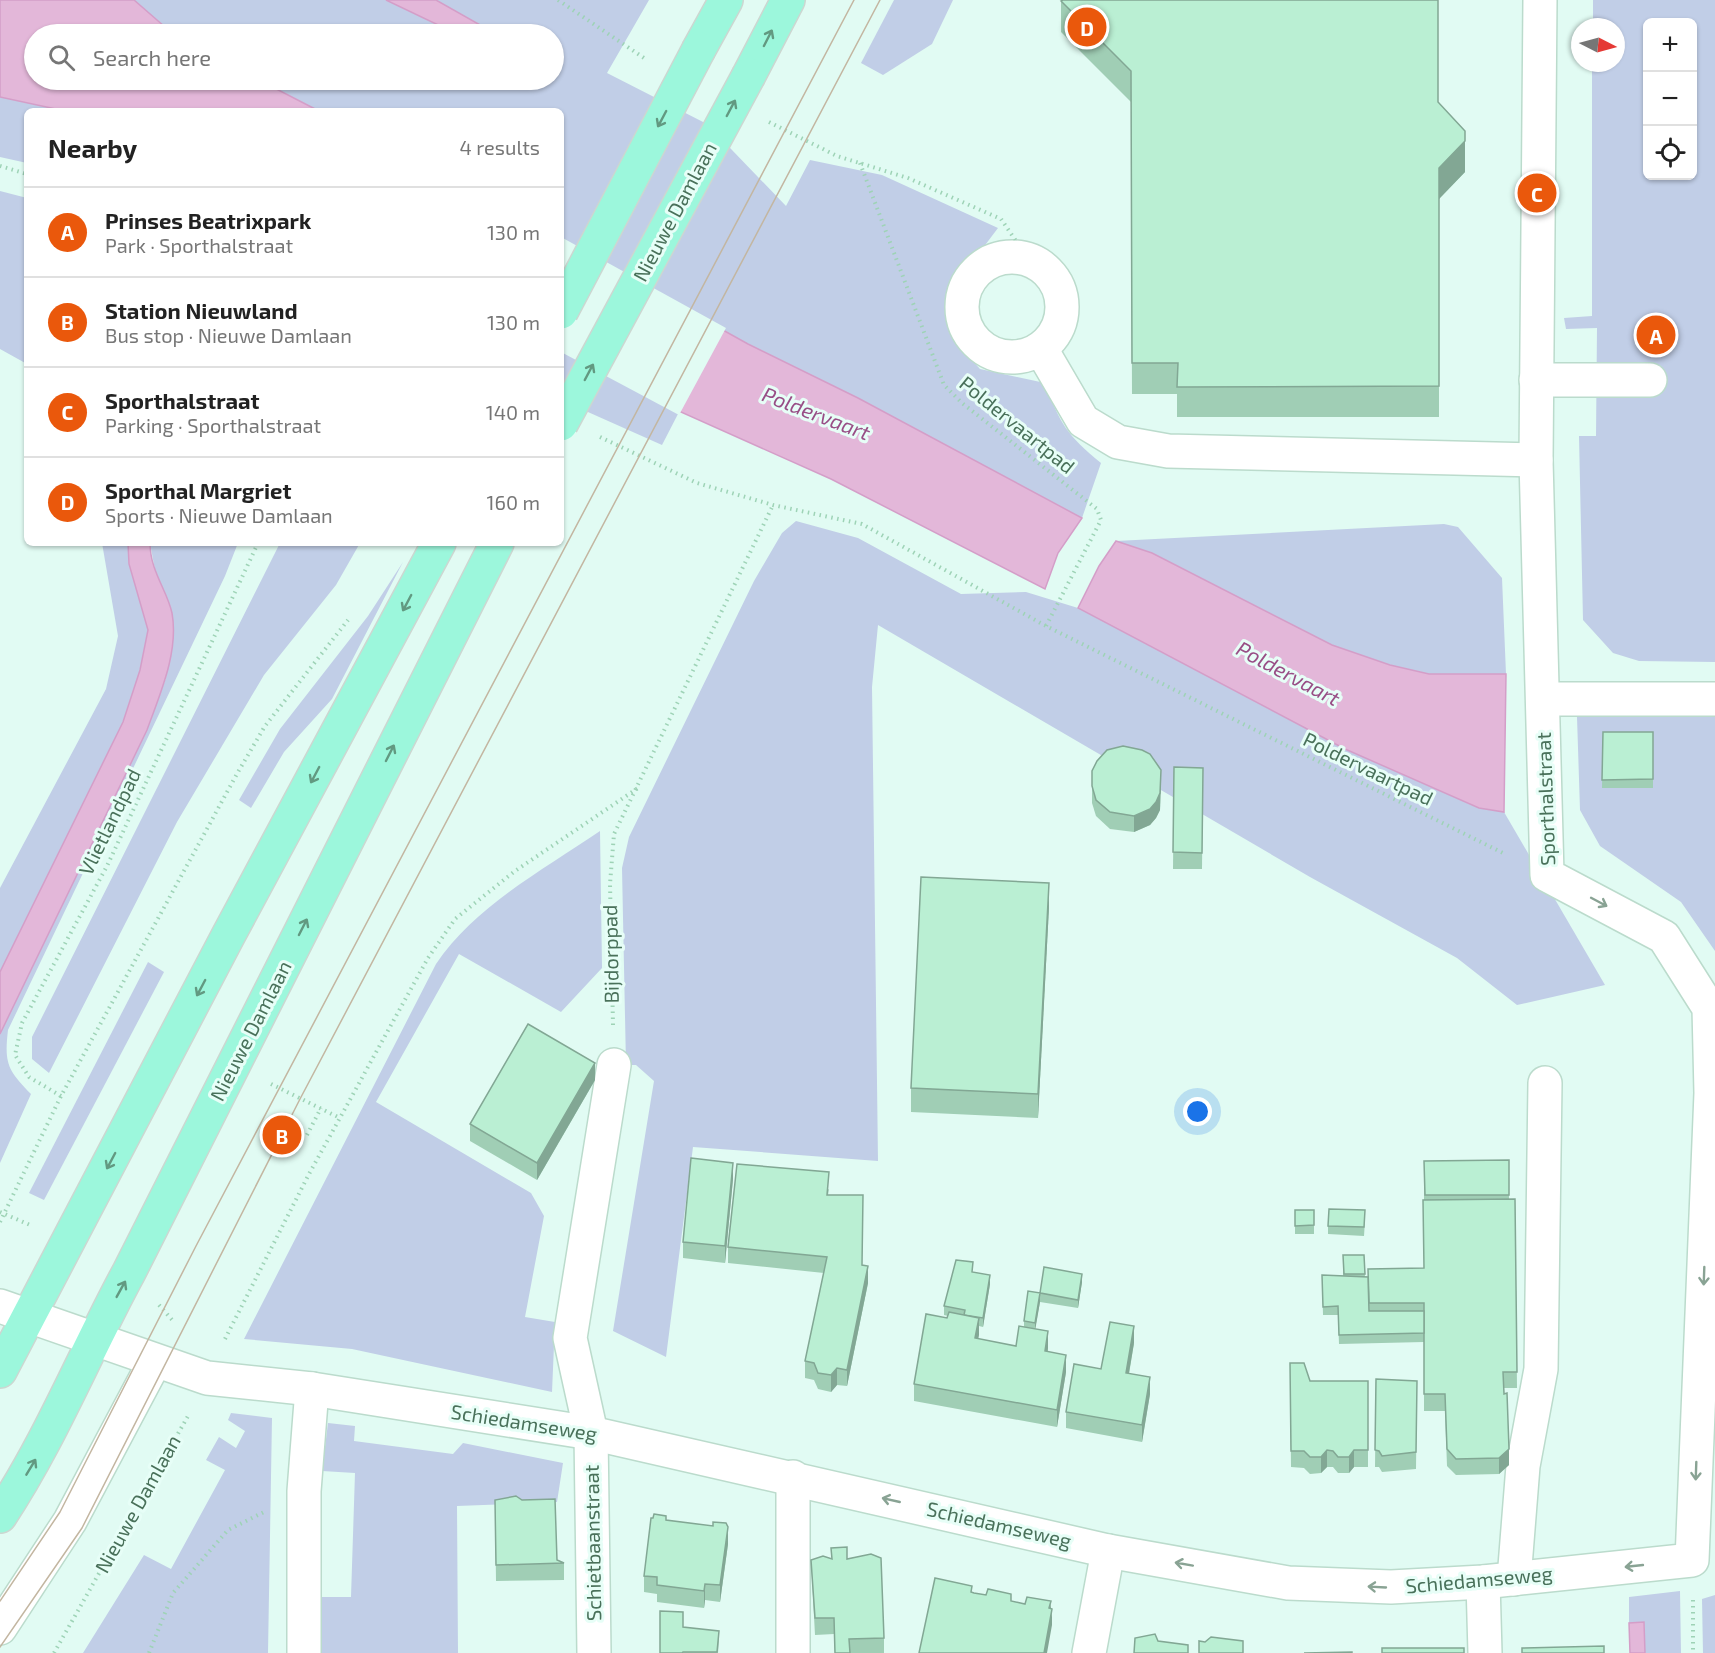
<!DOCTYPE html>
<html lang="en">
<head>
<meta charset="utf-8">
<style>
  body { margin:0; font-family:"Exo 2",sans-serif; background:#f2f2f2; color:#222 }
  .controls { position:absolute; right:18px; top:18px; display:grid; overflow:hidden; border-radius:9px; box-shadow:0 2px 4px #0004 }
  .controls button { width:54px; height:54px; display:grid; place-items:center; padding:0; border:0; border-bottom:2px solid #e0e0e0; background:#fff; color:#222; font:30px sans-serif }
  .compass { position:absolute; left:1571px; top:18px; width:54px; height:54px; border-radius:50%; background:#fff; box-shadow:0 2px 4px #0004; rotate:96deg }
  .you { position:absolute; left:1198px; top:1112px; width:21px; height:21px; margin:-15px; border:4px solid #fff; border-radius:50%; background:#1a73e8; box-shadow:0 0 0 9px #1a73e833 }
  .badge { display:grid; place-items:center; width:39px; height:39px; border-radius:50%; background:#ea580c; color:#fff; font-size:20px; font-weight:700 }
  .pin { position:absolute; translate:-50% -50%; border:3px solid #fff; box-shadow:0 2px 6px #0006 }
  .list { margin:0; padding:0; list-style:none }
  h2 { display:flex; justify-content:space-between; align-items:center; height:78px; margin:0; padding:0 24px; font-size:26px }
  h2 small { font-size:20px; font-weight:400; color:#767676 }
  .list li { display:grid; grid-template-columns:39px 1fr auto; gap:18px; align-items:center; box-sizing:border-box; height:90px; padding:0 24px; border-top:2px solid #e0e0e0 }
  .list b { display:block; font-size:22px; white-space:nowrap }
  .list p { margin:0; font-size:20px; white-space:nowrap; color:#767676 }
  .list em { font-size:20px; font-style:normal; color:#767676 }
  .icon { flex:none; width:33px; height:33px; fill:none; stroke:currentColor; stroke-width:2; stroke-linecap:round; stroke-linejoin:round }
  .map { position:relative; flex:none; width:1715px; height:1653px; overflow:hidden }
  .search { position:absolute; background:#fff; box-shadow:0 2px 4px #0004; left:24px; top:24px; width:540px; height:66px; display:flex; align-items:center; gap:15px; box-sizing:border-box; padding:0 21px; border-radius:33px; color:#767676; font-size:22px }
  .panel { position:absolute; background:#fff; box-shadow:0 2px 4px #0004; left:24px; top:108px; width:540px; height:438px; border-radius:9px }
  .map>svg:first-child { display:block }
  .green { fill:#c1cee7; fill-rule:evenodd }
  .water { fill:#e3b7d9; stroke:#d49ec8; stroke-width:1.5 }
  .pier { fill:#e1fbf3 }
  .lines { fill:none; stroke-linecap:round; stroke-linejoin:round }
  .minor-casing { stroke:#bbdbcc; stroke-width:36 }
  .major-casing { stroke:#ccd7d1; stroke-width:36 }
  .path { stroke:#9ed3b6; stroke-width:4; stroke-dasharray:1.5 4.5; stroke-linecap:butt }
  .minor { stroke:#fff; stroke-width:33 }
  .major { stroke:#9cf7dc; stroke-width:33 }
  .tram { stroke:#c3b6a1; stroke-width:1.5 }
  .major-bridge-casing { stroke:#ccd7d1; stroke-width:36; stroke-linecap:butt }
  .major-bridge { stroke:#9cf7dc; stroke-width:33 }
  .wall { fill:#a0ceb5 }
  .shaded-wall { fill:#82a794 }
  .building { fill:#baefd3; stroke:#82a794; stroke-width:1.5 }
  .oneway { stroke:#629981 }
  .oneway2 { stroke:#89a394 }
  .labels { text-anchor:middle; stroke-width:6; stroke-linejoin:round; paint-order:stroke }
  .street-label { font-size:20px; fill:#49715a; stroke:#e7fef7 }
  .water-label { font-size:21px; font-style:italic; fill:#984e86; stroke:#e7fef7 }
</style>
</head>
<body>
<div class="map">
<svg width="1715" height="1653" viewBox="0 0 1715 1653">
  <rect width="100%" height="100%" fill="#e1fbf3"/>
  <g class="green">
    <path d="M134 0H649L607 73 707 124 786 206 810 160 882 175 998 228 964 273 947 320 964 351 980 369 1045 383C1060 424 1067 435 1101 463L1082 518 858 398 748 344 561 240V111H319L259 80H554V34H173Z"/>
    <polygon points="894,0 953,0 932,44 883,75 861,63"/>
    <path d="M1593 0H1715V662L1639 661 1613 653 1583 620 1579 436H1596L1597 328 1566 329 1564 318 1592 316V63H1616V27H1593ZM1648 22H1692V176H1648Z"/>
    <polygon points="0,97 65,111 27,111 27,163 0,157"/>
    <polygon points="0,191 27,198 27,364 0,349"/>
    <polygon points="561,348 679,412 662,445 561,400"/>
    <polygon points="796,521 858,538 961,594 1026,592 1078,608 1345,749 1479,808 1504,812 1605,985 1517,1005 1457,958 1310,877 878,625 872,687 878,1161 693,1147 666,1357 613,1331 654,1081 636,1065 626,1065 622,868 629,837 754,581 782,533"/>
    <polygon points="1444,524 1458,527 1502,578 1506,674 1429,674 1390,665 1332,645 1152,553 1116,541"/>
    <polygon points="102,543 128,543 129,564 148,630 140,670 123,722 0,972 0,888 106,689 118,636"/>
    <path d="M150 543H238L225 576 8 1030C4 1064 8 1070 31 1094L0 1163V1034L147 730 166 678 171 612 157 581Z"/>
    <polygon points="280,543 360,543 336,585 264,675 177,822 49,1073 32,1059 32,1037"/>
    <polygon points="403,562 332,699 284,752 251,808 239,800 280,729 368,616"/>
    <polygon points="1680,714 1715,715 1715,951 1681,902 1600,846 1580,810 1577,717"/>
    <path d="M600 831 602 968 561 1012 459 954 376 1102 531 1193 544 1216 525 1317 555 1322 552 1392 352 1349 244 1339 436 964C475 906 543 870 600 831Z"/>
    <polygon points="148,962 164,972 44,1200 29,1193"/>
    <polygon points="231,1413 272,1418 268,1653 83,1653 144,1555 171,1569 225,1470 206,1460 219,1437 236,1448 245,1431 228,1420"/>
    <polygon points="328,1423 355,1426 354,1441 453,1454 463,1443 563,1463 557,1502 457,1506 458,1653 319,1653 318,1597 351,1597 355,1473 322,1471"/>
    <polygon points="1680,1591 1681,1653 1645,1653 1644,1623 1629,1623 1629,1597"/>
    <polygon points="1715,1595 1715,1653 1703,1653 1702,1599"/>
  </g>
  <g class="water">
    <polygon points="0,0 134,0 173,34 34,34 34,80 259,80 319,111 65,111 0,97"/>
    <polygon points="386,0 436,0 482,26 485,34 457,34"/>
    <polygon points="561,240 748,344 858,398 1082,518 1058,553 1045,589 831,479 654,400"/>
    <polygon points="1116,541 1152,553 1332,645 1390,665 1429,674 1506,674 1504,812 1479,808 1345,749 1078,608 1099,566"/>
    <path d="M128 543H150C150 571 167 590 172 613 179 652 160 694 147 730L0 1034V972L123 722 140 670 148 630 129 564Z"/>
    <polygon points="1644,1622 1645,1653 1630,1653 1629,1623"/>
  </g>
  <polygon class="pier" points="561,237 726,328 679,415 561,352"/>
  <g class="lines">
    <defs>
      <g id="minor">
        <circle cx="1012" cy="307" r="50"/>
        <polyline points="1041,349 1083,421 1118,442 1168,451 1536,460"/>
        <polyline points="1536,380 1650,380"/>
        <polyline points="1544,699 1715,699"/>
        <polyline points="0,1306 207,1378 312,1389 591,1433 1108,1551 1288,1583 1391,1587 1483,1582 1692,1560 1711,1093 1709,1008 1664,937 1547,875 1536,460 1540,0"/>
        <polyline points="793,1477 793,1653"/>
        <polyline points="1514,1579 1523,1466 1541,1369 1545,1083"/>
        <polyline points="1483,1582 1485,1653"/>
        <polyline points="0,1628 70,1521 155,1361"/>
        <polyline points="304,1653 304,1491 312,1389"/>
        <polyline points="594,1653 591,1433 570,1338 614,1065"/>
        <polyline points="1089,1653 1108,1551"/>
      </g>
      <g id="major">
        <polyline points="699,49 726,0"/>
        <polyline points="749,75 788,0"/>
        <polyline points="0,1371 228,936 439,543"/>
        <path d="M0 1516C51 1439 85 1353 129 1272L497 543"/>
      </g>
    </defs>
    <use href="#minor" class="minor-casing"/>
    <use href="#major" class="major-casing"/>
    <g class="path">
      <polyline points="558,0 647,60"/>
      <polyline points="769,122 837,156 908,178 1001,219 1029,260"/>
      <polyline points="860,163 944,385 962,403 1097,509 1101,520 1046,626"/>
      <polyline points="0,166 27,174"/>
      <polyline points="600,437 697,483 773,505 862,524 1046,626 1505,854"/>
      <polyline points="613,1025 610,884 614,834 773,505"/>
      <polyline points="271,1084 340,1118"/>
      <polyline points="61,1096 29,1077 15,1055 22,1023 107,866 258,543"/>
      <polyline points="307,1135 321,1108"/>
      <polyline points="0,1212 30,1225"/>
      <polyline points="0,1222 61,1096 238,772 265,726 348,620"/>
      <polyline points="159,1305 174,1322"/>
      <polyline points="225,1339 309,1174 428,958 455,919 515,871 638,788"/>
      <polyline points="1693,1600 1693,1653"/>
      <polyline points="54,1653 188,1416"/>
      <polyline points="149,1653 173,1593 228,1530 264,1512"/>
    </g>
    <use href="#minor" class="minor"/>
    <use href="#major" class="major"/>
    <g class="tram">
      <polyline points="0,1601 60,1512 196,1246 854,0"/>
      <polyline points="0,1647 82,1528 300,1099 880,0"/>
    </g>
    <defs>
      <g id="major-bridge">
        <polyline points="561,312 699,49"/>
        <polyline points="561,424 749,75"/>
      </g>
    </defs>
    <use href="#major-bridge" class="major-bridge-casing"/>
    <use href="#major-bridge" class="major-bridge"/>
  </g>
  <g class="wall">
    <polygon points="1061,1 1438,102 1465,172 1439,199 1439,417 1177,417 1177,394 1132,394 1131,102 1061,32"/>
    <polygon points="1603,732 1653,732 1653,788 1602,788"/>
    <polygon points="1174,767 1203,768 1202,869 1173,869"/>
    <polygon points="1092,786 1161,787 1160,810 1156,818 1150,825 1134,832 1110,829 1096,816 1092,803"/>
    <polygon points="1049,907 1038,1118 911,1112 911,1088"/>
    <polygon points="595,1080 537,1180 470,1141 470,1124"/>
    <polygon points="1509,1160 1509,1199 1515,1199 1517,1388 1504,1388 1509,1465 1499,1474 1456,1475 1447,1466 1445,1411 1424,1411 1424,1342 1339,1344 1338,1315 1323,1315 1322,1275 1343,1276 1343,1255 1364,1255 1365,1277 1424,1268 1424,1161"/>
    <polygon points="733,1179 725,1263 683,1258 683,1242"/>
    <polygon points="829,1189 828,1195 862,1265 868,1283 847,1386 837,1385 831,1392 818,1389 814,1380 805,1378 805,1361 824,1273 728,1263 728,1247"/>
    <rect x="1295" y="1210" width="19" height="24"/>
    <polygon points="1365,1219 1364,1236 1328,1234 1328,1226"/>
    <polygon points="973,1272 990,1284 983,1327 979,1326 978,1339 1016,1346 1024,1326 1024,1321 1040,1293 1082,1282 1078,1308 1040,1302 1035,1329 1048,1348 1048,1352 1066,1372 1057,1427 914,1401 914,1384 948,1316 944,1315 944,1306"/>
    <polygon points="1134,1343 1129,1374 1150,1394 1142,1442 1066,1428 1066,1412"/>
    <polygon points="1290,1363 1310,1381 1368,1381 1368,1467 1354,1467 1349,1473 1338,1473 1333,1467 1327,1467 1321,1473 1310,1474 1304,1468 1291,1467"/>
    <polygon points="1376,1379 1417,1381 1416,1469 1382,1472 1379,1467 1375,1467"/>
    <polygon points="495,1500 557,1560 564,1563 564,1580 496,1581"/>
    <polygon points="666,1520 728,1544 720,1602 705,1600 704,1608 657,1602 657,1594 644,1592 644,1576"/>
    <polygon points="831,1559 847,1559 884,1638 884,1653 835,1653 834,1634 815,1635 811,1560"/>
    <polygon points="683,1627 719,1639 718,1653 660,1653"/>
  </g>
  <g class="shaded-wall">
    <polygon points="1465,131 1465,172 1439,199 1439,168"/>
    <polygon points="1161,770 1160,810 1156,818 1150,825 1134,832 1134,816"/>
    <polygon points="1049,883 1049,907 1038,1118 1038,1094"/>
    <polygon points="595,1063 595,1080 537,1180 537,1163"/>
    <polygon points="733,1163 733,1179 725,1263 725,1246"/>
    <polygon points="868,1266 868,1283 847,1386 847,1370"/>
    <polygon points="1082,1274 1082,1282 1078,1308 1078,1300"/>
    <polygon points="990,1275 990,1284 983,1327 983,1318"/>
    <polygon points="1040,1293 1040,1302 1035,1331 1035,1323"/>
    <polygon points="979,1318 979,1335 975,1355 975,1338"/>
    <polygon points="1134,1326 1134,1343 1126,1390 1126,1373"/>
    <polygon points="1048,1331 1048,1348 1045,1368 1045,1351"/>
    <polygon points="1066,1355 1066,1372 1057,1427 1057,1410"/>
    <polygon points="837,1368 837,1385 831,1392 831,1375"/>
    <polygon points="1150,1377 1150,1394 1142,1442 1142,1425"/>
    <polygon points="1509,1449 1509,1465 1499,1474 1499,1458"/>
    <polygon points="1327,1450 1327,1467 1321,1473 1321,1457"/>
    <polygon points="1354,1450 1354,1467 1349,1473 1349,1457"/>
    <polygon points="728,1527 728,1544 720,1602 720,1585"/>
    <polygon points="705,1584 705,1600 704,1608 704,1591"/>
    <polygon points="1051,1601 1051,1617 1052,1609 1052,1625 1047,1653 1044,1653"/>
  </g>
  <g class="building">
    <polygon points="1063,0 1438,0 1438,102 1465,131 1465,141 1439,168 1439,386 1177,387 1178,363 1132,363 1131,71 1061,1"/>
    <polygon points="1603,732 1653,732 1653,779 1602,780"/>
    <polygon points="1123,746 1142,750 1150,754 1161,770 1160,793 1156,802 1150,809 1134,816 1110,812 1096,800 1092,786 1092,771 1097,761 1107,750"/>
    <polygon points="1174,767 1203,768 1202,853 1173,852"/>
    <polygon points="921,877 1049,883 1038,1094 911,1088"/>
    <polygon points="528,1024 595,1063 537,1163 470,1124"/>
    <polygon points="691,1158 733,1163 725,1246 683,1242"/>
    <polygon points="1509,1160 1509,1195 1425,1195 1424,1161"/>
    <polygon points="737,1164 829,1172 827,1195 863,1195 862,1265 868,1266 847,1370 837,1368 831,1375 818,1373 814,1363 805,1361 827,1257 728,1247"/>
    <polygon points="1515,1199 1517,1372 1503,1372 1504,1394 1507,1393 1509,1449 1499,1458 1456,1459 1447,1449 1445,1394 1424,1394 1424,1303 1369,1303 1368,1269 1424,1268 1423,1200"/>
    <polygon points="1329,1209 1365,1210 1364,1227 1328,1226"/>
    <polygon points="1295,1210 1314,1210 1314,1225 1295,1226"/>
    <polygon points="1343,1255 1364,1255 1365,1274 1344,1274"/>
    <polygon points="956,1260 973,1262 972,1272 990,1275 983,1318 964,1315 965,1310 944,1306"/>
    <polygon points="1044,1267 1082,1274 1078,1300 1040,1293 1035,1323 1024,1321 1028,1291 1040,1293"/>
    <polygon points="1322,1275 1368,1277 1369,1311 1424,1311 1424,1333 1339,1335 1338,1306 1323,1307"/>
    <polygon points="949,1312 979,1318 975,1338 1016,1346 1019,1326 1048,1331 1045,1351 1066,1355 1057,1410 914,1384 926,1314 947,1318"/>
    <polygon points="1110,1322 1134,1326 1126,1373 1150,1377 1142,1425 1066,1412 1074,1364 1101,1369"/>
    <polygon points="1290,1363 1304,1363 1310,1381 1368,1381 1368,1450 1354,1450 1349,1457 1338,1457 1333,1451 1327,1450 1321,1457 1310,1457 1304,1451 1291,1451"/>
    <polygon points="1376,1379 1417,1381 1416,1452 1382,1456 1379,1451 1375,1450"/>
    <polygon points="516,1496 522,1500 555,1499 557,1560 564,1563 496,1565 495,1500"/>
    <polygon points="654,1514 666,1516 666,1520 713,1526 713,1522 726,1523 728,1527 720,1585 705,1584 704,1591 657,1585 657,1577 644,1576 651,1518 653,1518"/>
    <polygon points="847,1547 847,1559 871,1554 881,1558 884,1638 849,1639 850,1653 835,1653 834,1618 815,1618 811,1560 823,1556 832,1559 831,1548"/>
    <polygon points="935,1578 972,1586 971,1592 974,1593 986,1595 988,1589 1011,1594 1011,1601 1025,1604 1027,1597 1051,1601 1049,1608 1052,1609 1044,1653 919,1653"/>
    <polygon points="660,1611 683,1612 683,1627 719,1631 717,1652 683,1652 682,1653 660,1653"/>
    <polygon points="1155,1634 1158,1641 1188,1645 1188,1653 1134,1653 1135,1638"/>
    <polygon points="1211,1637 1243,1641 1243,1653 1199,1653 1199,1641 1205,1642"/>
    <polygon points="1604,1646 1604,1653 1522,1653 1522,1648"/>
    <rect x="1382" y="1648" width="82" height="5"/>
    <polygon points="1352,1652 1352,1653 1304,1653"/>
  </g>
  <defs><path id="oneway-shaft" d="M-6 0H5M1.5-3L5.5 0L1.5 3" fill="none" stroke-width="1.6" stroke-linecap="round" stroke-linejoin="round" transform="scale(1.5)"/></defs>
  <g class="oneway">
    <use href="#oneway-shaft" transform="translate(768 38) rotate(-63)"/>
    <use href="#oneway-shaft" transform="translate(731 108) rotate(-62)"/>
    <use href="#oneway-shaft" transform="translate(662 119) rotate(118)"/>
    <use href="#oneway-shaft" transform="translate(589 372) rotate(-62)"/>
    <use href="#oneway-shaft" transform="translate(407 603) rotate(118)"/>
    <use href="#oneway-shaft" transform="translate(390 753) rotate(-63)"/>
    <use href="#oneway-shaft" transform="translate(315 775) rotate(118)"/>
    <use href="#oneway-shaft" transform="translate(303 927) rotate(-63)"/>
    <use href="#oneway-shaft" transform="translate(201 988) rotate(118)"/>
    <use href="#oneway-shaft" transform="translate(111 1161) rotate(118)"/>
    <use href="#oneway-shaft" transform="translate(121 1289) rotate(-61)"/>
    <use href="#oneway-shaft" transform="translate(31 1467) rotate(-59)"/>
  </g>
  <g class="oneway2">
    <use href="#oneway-shaft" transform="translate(1599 902) rotate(28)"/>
    <use href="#oneway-shaft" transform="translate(1704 1276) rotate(92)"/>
    <use href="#oneway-shaft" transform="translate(1696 1471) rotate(92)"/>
    <use href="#oneway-shaft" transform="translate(891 1500) rotate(-167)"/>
    <use href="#oneway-shaft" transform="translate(1184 1564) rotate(-170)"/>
    <use href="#oneway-shaft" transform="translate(1634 1566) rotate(174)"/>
    <use href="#oneway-shaft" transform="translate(1377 1587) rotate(-177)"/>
  </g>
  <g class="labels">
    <g class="street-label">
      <text transform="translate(675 212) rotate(-62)" y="7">Nieuwe Damlaan</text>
      <text transform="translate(1017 425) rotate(39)" y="7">Poldervaartpad</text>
      <text transform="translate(1368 769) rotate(26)" y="7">Poldervaartpad</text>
      <text transform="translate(1546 799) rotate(-92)" y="7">Sporthalstraat</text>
      <text transform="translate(110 822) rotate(-64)" y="7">Vlietlandpad</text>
      <text transform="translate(611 954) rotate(-91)" y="7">Bijdorppad</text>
      <text transform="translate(251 1031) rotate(-63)" y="7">Nieuwe Damlaan</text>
      <text transform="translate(524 1423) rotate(9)" y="7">Schiedamseweg</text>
      <text transform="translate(138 1504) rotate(-61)" y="7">Nieuwe Damlaan</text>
      <text transform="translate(999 1525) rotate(13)" y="7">Schiedamseweg</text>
      <text transform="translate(593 1543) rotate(-91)" y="7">Schietbaanstraat</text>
      <text transform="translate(1479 1580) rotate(-5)" y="7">Schiedamseweg</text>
    </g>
    <g class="water-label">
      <text transform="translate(816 414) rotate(21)" y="7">Poldervaart</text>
      <text transform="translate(1288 674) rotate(28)" y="7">Poldervaart</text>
    </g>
  </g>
</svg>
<div class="controls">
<button>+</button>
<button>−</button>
<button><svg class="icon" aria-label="locate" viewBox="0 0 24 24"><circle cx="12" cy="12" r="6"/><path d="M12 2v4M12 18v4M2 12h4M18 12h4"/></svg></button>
</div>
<svg class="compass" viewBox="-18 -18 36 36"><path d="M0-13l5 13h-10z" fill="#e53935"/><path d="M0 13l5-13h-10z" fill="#767676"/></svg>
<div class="you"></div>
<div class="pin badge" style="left:1656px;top:335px">A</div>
<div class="pin badge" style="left:282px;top:1135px">B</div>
<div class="pin badge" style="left:1537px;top:193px">C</div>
<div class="pin badge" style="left:1087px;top:27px">D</div>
<div class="search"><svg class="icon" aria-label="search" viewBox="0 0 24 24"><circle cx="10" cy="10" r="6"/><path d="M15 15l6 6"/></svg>Search here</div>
<section class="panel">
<h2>Nearby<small>4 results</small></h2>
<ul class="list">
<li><span class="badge">A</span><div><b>Prinses Beatrixpark</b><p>Park · Sporthalstraat</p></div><em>130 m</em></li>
<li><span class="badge">B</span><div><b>Station Nieuwland</b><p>Bus stop · Nieuwe Damlaan</p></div><em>130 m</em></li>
<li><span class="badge">C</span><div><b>Sporthalstraat</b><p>Parking · Sporthalstraat</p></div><em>140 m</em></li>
<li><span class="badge">D</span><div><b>Sporthal Margriet</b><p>Sports · Nieuwe Damlaan</p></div><em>160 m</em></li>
</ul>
</section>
</div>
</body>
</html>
